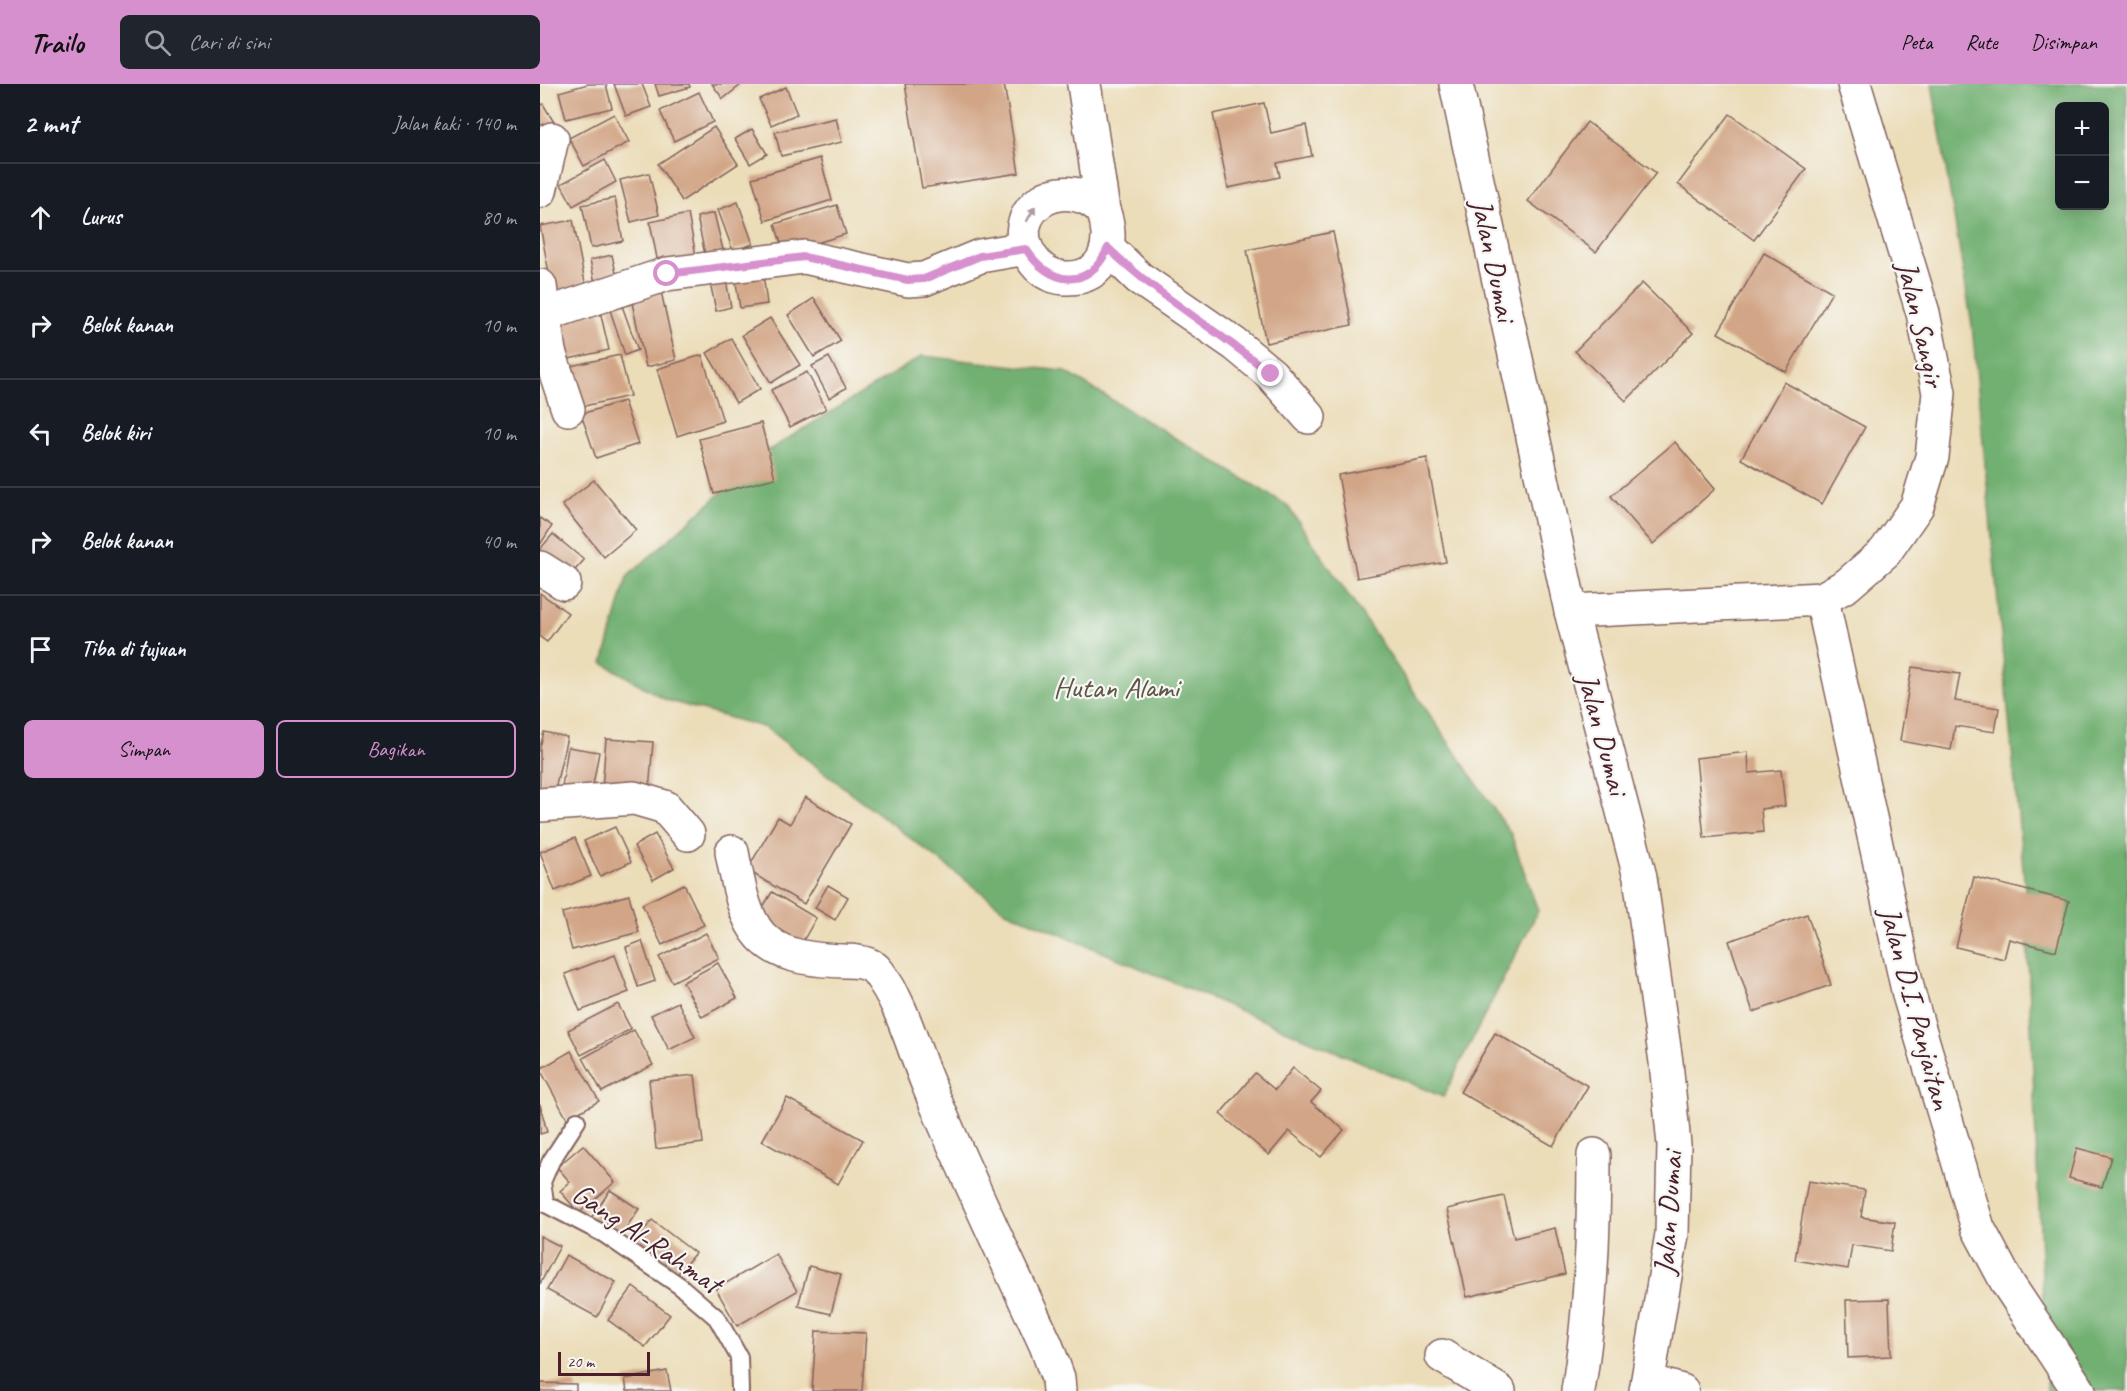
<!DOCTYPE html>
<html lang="id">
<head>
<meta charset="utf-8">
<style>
  body { margin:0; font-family:Caveat,sans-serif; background:#20242c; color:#f1f3f6 }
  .controls { position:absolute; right:18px; top:18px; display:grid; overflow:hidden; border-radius:9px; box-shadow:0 3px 15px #0003 }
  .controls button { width:54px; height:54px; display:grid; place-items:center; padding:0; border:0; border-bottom:2px solid #363941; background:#171b24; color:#f1f3f6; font:30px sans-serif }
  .scale { position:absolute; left:18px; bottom:15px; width:92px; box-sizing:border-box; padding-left:6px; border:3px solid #4a1f2b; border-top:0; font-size:16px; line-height:21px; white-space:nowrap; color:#4a1f2b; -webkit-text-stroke:4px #f6f6f2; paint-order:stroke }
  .stop { position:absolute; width:18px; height:18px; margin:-14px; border:4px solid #d690ce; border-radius:50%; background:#fff }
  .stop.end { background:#d690ce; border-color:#fff; box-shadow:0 2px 6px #0008 }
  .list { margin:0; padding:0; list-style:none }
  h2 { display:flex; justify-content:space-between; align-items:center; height:78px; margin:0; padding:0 24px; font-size:26px }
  h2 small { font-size:20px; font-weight:400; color:#9ea1a6 }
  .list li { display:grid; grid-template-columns:39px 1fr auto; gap:18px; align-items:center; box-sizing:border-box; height:108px; padding:0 24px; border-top:2px solid #363941 }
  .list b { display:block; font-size:22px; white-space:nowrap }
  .list em { font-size:20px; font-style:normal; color:#9ea1a6 }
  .actions { display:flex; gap:12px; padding:18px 24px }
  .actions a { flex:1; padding:14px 0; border:2px solid #d690ce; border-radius:9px; text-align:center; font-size:21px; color:#d690ce }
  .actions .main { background:#d690ce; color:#111 }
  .icon { flex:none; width:33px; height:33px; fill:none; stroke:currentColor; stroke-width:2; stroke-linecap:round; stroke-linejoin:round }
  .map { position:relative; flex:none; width:1587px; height:1307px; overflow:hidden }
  header { display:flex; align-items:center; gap:36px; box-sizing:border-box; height:84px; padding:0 30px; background:#d690ce; color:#111 }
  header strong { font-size:28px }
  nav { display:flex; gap:33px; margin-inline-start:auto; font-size:21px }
  .search { width:420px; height:54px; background:#20242c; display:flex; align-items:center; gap:15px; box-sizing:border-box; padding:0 21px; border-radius:9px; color:#9ea1a6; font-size:22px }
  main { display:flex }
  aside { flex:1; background:#171b24 }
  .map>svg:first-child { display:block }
  .forest { fill:#72b072; stroke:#5e684e; stroke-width:1.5; fill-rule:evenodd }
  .building { fill:#d2a586 }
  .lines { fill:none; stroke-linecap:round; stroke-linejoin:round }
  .lane-casing { stroke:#83625d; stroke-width:20 }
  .street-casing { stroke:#83625d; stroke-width:36 }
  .lane { stroke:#fff; stroke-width:16 }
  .street { stroke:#fff; stroke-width:33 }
  .oneway { fill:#ae9aa0 }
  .route { stroke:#d690ce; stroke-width:8 }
  .labels { text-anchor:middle; stroke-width:4.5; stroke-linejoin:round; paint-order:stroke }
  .street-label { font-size:30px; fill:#4a1f2b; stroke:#f6f6f2 }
  .park-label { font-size:30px; fill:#5e5346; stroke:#f6f6f2 }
</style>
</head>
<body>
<header>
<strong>Trailo</strong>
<div class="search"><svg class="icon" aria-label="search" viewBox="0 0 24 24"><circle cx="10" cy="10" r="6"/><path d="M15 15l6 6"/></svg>Cari di sini</div>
<nav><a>Peta</a><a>Rute</a><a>Disimpan</a></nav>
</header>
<main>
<aside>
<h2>2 mnt<small>Jalan kaki · 140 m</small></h2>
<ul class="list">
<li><svg class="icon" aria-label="ahead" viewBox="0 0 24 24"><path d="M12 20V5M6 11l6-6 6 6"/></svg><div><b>Lurus</b></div><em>80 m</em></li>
<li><svg class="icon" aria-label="right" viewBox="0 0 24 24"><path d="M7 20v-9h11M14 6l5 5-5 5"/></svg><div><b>Belok kanan</b></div><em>10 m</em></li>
<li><svg class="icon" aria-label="left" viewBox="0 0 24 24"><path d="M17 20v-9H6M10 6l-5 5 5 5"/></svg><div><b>Belok kiri</b></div><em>10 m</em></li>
<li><svg class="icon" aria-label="right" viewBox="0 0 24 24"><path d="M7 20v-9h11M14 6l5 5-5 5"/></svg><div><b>Belok kanan</b></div><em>40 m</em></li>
<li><svg class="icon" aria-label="arrive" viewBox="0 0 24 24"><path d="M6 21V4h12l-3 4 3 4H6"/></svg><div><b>Tiba di tujuan</b></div></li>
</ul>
<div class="actions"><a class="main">Simpan</a><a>Bagikan</a></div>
</aside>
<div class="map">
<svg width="1587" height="1307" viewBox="0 0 1587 1307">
  <rect width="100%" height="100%" fill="#f6f6f2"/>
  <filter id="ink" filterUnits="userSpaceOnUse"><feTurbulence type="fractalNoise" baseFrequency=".0167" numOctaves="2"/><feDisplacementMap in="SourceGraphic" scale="12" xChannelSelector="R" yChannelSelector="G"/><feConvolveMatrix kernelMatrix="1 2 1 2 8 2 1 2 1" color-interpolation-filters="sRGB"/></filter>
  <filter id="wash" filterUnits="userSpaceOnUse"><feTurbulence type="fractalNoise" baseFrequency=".008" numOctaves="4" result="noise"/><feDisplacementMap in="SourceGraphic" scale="24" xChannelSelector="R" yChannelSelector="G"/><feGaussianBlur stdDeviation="1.35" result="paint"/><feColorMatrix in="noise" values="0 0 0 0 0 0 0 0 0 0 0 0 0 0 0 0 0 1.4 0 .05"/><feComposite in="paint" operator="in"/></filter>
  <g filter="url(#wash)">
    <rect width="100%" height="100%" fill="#ecddb9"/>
    <g class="forest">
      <path d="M1392 0H1587V1307H1507L1485 806 1432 241ZM1520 22H1564V122H1520Z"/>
      <polygon points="382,272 524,287 747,421 971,750 998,827 903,1013 466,827 226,644 126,616 63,579 87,493 229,366"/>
    </g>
    <g id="blocks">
      <g class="building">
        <polygon points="48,0 66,0 72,24 26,35 19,8"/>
        <polygon points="74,0 102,0 111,23 86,32"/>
        <polygon points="115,0 149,0 150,3 119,12"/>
        <polygon points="172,0 202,0 183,15"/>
        <polygon points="365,0 464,0 479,89 382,104"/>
        <polygon points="246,3 257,30 231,41 219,15"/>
        <polygon points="159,8 173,38 134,57 120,27"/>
        <polygon points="724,19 731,49 766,41 772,72 737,79 740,93 688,104 673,30"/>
        <polygon points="3,20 18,45 0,56 0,22"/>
        <polygon points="74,30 89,58 44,82 29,54"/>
        <polygon points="1190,30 1266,85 1214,156 1138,100"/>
        <polygon points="296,34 302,58 241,72 235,48"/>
        <polygon points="1047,38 1116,89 1056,168 988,117"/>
        <polygon points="174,43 198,80 142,117 118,80"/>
        <polygon points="212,45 227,70 210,80 195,55"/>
        <polygon points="280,74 292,116 225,137 212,94"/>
        <polygon points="65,76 76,98 33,122 21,100"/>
        <polygon points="109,89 119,131 91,138 80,96"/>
        <polygon points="75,114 83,157 51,164 42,121"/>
        <polygon points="198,118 213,160 193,167 178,126"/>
        <polygon points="297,121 306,150 244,169 235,140"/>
        <polygon points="174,129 184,170 166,175 157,133"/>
        <polygon points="148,130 158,182 120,190 110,138"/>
        <polygon points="33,136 48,214 15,220 0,142"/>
        <polygon points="793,148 812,241 726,259 707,166"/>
        <polygon points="1224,169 1292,208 1246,288 1178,249"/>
        <polygon points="72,171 78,198 56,203 50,176"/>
        <polygon points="222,182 227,220 200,224 194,186"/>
        <polygon points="184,185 191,223 176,227 168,188"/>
        <polygon points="119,198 136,276 106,283 89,205"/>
        <polygon points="1102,199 1153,249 1086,317 1035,267"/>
        <polygon points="274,214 301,257 274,273 248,231"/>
        <polygon points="81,219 98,266 85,271 69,223"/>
        <polygon points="60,227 69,266 15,278 7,239"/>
        <polygon points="230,234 260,281 231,299 202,251"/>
        <polygon points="191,254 220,305 196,319 167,269"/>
        <polygon points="80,271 90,312 35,324 26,283"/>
        <polygon points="162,271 183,337 137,352 117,285"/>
        <polygon points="289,273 306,304 289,314 272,282"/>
        <polygon points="267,288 286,325 250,343 231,306"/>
        <polygon points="1244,298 1325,343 1282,420 1201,375"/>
        <polygon points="84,317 98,360 56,374 41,330"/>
        <polygon points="221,339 235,394 174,410 159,355"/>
        <polygon points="1135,358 1175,405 1113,460 1071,412"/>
        <polygon points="887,374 906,478 817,494 798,391"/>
        <polygon points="54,396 96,446 64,473 22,421"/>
        <polygon points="0,434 12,442 0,461"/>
        <polygon points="13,450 44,476 28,494 0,470 0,465"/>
        <polygon points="0,509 28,529 7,558 0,553"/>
        <polygon points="1372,583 1420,590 1415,617 1459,624 1455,648 1415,642 1411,666 1360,657"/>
        <polygon points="4,648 27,653 14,710 0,706 0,663"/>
        <polygon points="66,655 113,658 109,708 62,705"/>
        <polygon points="28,663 59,668 52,707 22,703"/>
        <polygon points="1208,668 1209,689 1241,686 1245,722 1221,725 1223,748 1164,754 1156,674"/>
        <polygon points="265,713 311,740 264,820 207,786 238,733 250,740"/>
        <polygon points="75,743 91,778 60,792 44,757"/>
        <polygon points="115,750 134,784 113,796 94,762"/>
        <polygon points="35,754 51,792 15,807 0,768"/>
        <polygon points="1434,793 1529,817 1516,867 1469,855 1464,875 1416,863"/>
        <polygon points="144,800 164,841 122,861 102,820"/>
        <polygon points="288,801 308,813 295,836 275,824"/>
        <polygon points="232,808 276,834 259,864 214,838"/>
        <polygon points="89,811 99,848 32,866 22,829"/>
        <polygon points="1267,830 1291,901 1213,928 1189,857"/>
        <polygon points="166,849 179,874 132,898 119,873"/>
        <polygon points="102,857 115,897 98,903 86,863"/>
        <polygon points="75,871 89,908 40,927 25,890"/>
        <polygon points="178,879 197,914 162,933 143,898"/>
        <polygon points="138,918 155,953 129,966 111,931"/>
        <polygon points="78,920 91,945 41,971 28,946"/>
        <polygon points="94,946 113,981 62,1008 43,974"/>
        <polygon points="955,949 1048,1002 1013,1062 920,1008"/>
        <polygon points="31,967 59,1017 27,1035 0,985"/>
        <polygon points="753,984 781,1007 771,1018 804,1046 781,1073 749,1047 729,1071 680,1030 715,989 735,1006"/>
        <polygon points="155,991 163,1059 116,1065 109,996"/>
        <polygon points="247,1014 323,1056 298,1100 222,1057"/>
        <polygon points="0,1020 7,1048 0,1050"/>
        <polygon points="43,1061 75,1098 39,1129 20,1107 30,1098 17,1083"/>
        <polygon points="1537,1064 1571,1073 1562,1103 1529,1094"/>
        <polygon points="1268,1097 1325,1106 1321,1133 1355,1138 1351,1167 1312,1161 1308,1185 1255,1176"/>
        <polygon points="70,1106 99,1125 80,1153 51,1134"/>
        <polygon points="964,1112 974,1154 1015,1144 1025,1190 927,1213 907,1125"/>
        <polygon points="112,1136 155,1169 136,1192 94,1160"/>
        <polygon points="0,1152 20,1162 0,1200"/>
        <polygon points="236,1170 257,1207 197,1242 176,1205"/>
        <polygon points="26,1171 76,1198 57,1233 7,1206"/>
        <polygon points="269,1182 301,1190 291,1230 258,1222"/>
        <polygon points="93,1203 130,1231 105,1263 68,1236"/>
        <polygon points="1349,1215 1351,1272 1308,1274 1306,1216"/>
        <polygon points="276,1247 326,1249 322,1307 272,1307"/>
        <polygon points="127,1287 131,1307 87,1307 85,1295"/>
        <polygon points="0,1299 36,1300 36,1307 0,1307"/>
      </g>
    </g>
  </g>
  <g filter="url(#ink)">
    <use href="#blocks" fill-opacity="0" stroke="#83625d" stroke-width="1.5"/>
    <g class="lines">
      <defs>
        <g id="lane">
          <polyline points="0,1117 64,1150 140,1202 177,1234 199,1273 200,1307"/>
          <polyline points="5,1118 2,1098 11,1077 37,1037"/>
        </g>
        <g id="street">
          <path d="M544 0 563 126C575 157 567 196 525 194 510 193 499 186 491 173 462 128 522 85 563 126"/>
          <polyline points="916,0 1031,527 1100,793 1126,978 1134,1061 1132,1150 1106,1307"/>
          <polyline points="0,107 12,55"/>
          <polyline points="568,164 599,194 696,261 731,290 769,333"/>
          <polyline points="0,202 9,268 28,325"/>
          <polyline points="4,231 127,190 264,173 368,196 384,195 440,172 486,164"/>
          <polyline points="0,484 24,499"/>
          <polyline points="1282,515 1369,911 1438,1144 1468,1200 1539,1307"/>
          <polyline points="1031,527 1282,515 1307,501 1345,468 1377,422 1392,373 1399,309 1383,229 1314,0"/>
          <polyline points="0,721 94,714 125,723 148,750"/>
          <path d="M192 768C207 848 216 875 305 877 316 877 331 878 338 888 363 921 372 962 388 1000 424 1088 466 1174 506 1261L518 1294 519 1307"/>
          <polyline points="902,1272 959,1307"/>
          <polyline points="1108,1297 1142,1307"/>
          <path d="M1038 1307C1051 1229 1054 1150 1054 1071"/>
        </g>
      </defs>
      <use href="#lane" class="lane-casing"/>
      <use href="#street" class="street-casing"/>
      <use href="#lane" class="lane"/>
      <use href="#street" class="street"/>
    </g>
    <defs><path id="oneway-solid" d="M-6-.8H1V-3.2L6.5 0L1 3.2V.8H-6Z" transform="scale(1.5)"/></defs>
    <use class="oneway" href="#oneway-solid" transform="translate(491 130) rotate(-60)"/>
  </g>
  <g class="lines" filter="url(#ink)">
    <path class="route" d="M127 190 264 173 368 196 384 195 440 172 486 165C509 201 548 208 568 164 618 212 677 246 731 290"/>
  </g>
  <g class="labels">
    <g class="street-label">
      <text transform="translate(954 176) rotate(78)" y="10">Jalan Dumai</text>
      <text transform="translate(1381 240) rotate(77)" y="10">Jalan Sangir</text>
      <text transform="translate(1063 650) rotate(75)" y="10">Jalan Dumai</text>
      <text transform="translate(1376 924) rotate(75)" y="10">Jalan D.I. Panjaitan</text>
      <text transform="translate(1128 1129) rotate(-86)" y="10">Jalan Dumai</text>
      <text transform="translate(107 1154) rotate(34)" y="10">Gang Al-Rahmat</text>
    </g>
    <g class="park-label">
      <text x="576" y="613">Hutan Alami</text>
    </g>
  </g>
</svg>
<div class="controls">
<button>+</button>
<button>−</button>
</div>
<div class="scale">20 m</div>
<div class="stop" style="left:127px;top:190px"></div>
<div class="stop end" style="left:731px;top:290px"></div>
</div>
</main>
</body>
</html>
